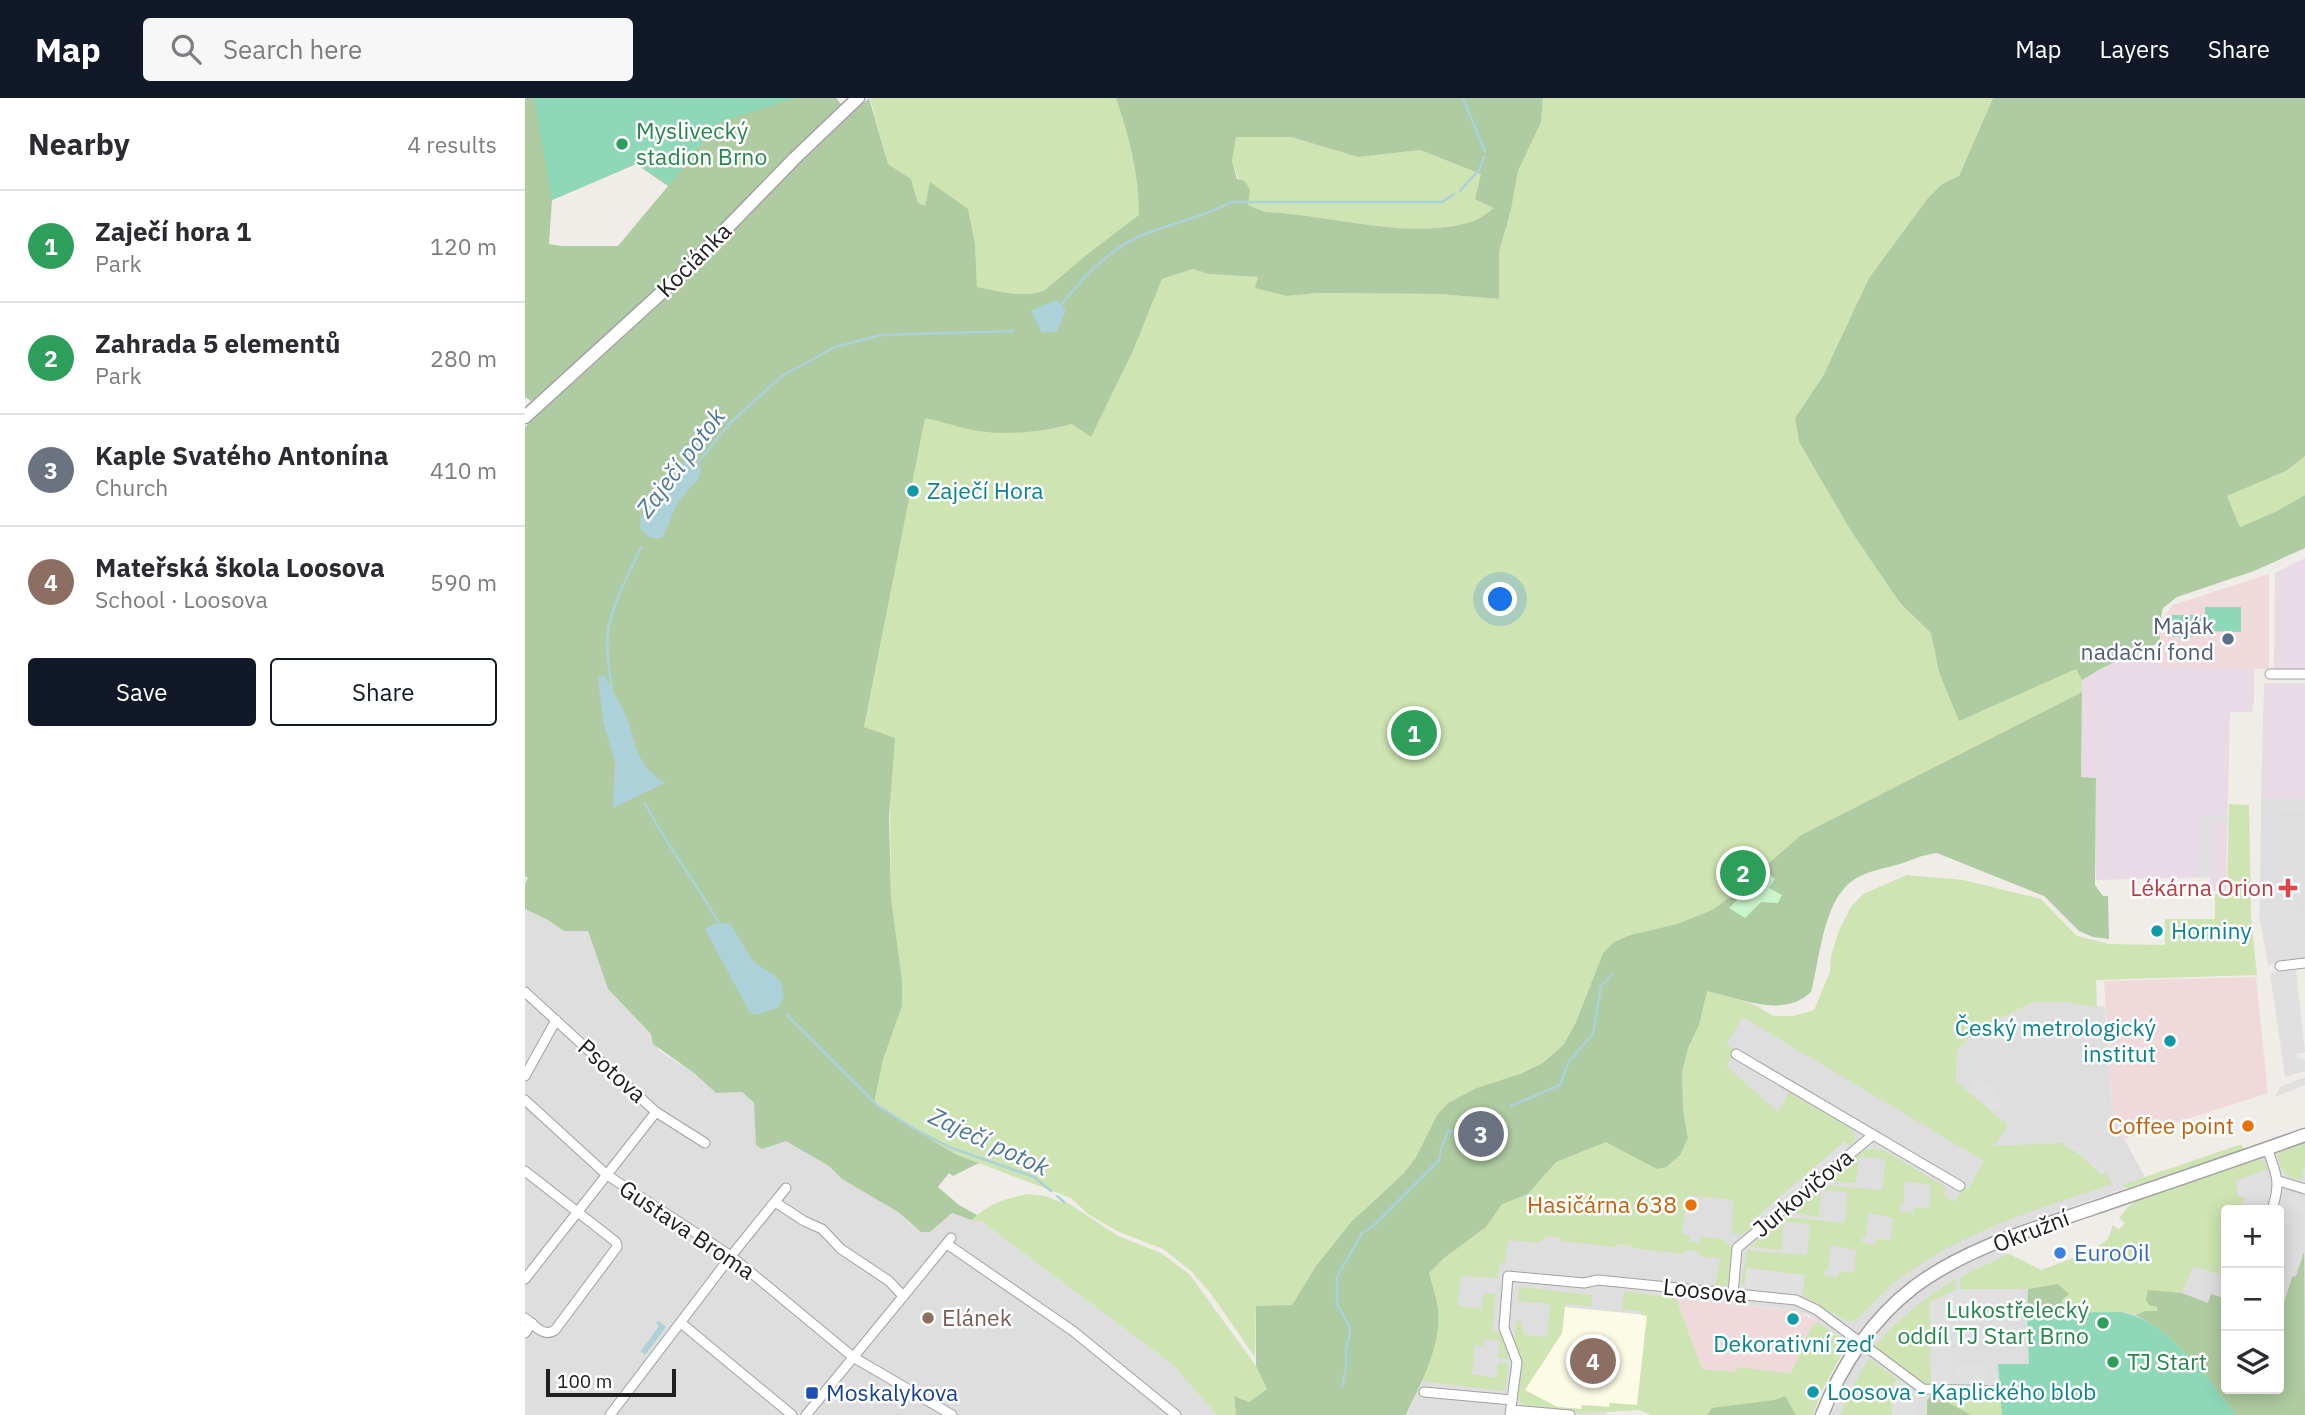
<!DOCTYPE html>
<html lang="en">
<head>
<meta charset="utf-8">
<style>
  body { margin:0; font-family:"IBM Plex Sans",sans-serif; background:#f7f7f7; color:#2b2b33 }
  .controls { position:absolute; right:21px; bottom:21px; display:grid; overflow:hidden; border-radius:7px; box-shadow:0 4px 18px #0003 }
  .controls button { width:63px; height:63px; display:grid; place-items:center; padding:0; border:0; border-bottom:2px solid #e1e1e2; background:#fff; color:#2b2b33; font:35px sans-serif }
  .scale { position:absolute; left:21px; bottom:18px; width:130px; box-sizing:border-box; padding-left:7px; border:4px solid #202020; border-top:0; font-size:19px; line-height:24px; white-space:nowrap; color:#202020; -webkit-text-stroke:5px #fff; paint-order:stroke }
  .you { position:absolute; left:976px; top:502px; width:24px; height:24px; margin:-18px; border:5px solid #fff; border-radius:50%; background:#1a73e8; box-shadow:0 0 0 10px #1a73e833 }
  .badge { display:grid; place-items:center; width:46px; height:46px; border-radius:50%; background:#111827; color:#fff; font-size:23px; font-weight:700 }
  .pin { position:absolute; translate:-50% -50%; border:4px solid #fff; box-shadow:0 2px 7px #0006 }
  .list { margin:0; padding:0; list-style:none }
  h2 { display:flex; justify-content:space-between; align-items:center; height:91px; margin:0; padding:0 28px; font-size:30px }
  h2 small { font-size:23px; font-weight:400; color:#7c7c81 }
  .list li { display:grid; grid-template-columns:46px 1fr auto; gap:21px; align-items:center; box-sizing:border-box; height:112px; padding:0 28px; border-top:2px solid #e1e1e2 }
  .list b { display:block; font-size:26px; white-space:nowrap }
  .list p { margin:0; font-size:23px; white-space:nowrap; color:#7c7c81 }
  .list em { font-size:23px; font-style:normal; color:#7c7c81 }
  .actions { display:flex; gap:14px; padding:21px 28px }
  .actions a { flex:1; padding:16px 0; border:2px solid #111827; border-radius:7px; text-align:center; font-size:24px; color:#111827 }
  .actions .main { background:#111827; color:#fff }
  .icon { flex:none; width:38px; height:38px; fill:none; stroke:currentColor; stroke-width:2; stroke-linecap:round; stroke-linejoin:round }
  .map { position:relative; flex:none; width:1780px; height:1317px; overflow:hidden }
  header { display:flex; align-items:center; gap:42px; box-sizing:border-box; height:98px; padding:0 35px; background:#111827; color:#fff }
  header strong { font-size:33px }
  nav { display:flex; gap:38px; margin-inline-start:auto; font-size:24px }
  .search { width:490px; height:63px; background:#f7f7f7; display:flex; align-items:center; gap:18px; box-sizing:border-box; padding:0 24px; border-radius:7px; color:#7c7c81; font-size:26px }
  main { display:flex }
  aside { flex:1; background:#fff }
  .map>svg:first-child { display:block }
  .residential { fill:#dedede; fill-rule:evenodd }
  .commercial { fill:#efd9da }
  .industrial { fill:#e8dbe6 }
  .education { fill:#fcfbe5 }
  .grass { fill:#cee4b3; fill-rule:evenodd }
  .forest { fill:#afcba1; fill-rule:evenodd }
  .park { fill:#caf5cc }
  .pitch { fill:#8ed7b7 }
  .parking { fill:#e0e0e0 }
  .water { fill:#add1d9 }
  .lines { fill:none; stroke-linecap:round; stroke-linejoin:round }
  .stream { stroke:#add1d9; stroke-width:2.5 }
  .minor-casing { stroke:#a1a1a1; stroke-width:11 }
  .tertiary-casing { stroke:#a1a1a1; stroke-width:15 }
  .minor { stroke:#fff; stroke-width:9 }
  .tertiary { stroke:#fff; stroke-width:12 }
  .leisure-dot { fill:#2e9e5b; stroke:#fff; stroke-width:2.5 }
  .culture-dot { fill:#0f9aa8; stroke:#fff; stroke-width:2.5 }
  .service-dot { fill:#5c6f8a; stroke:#fff; stroke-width:2.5 }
  .health-dot { fill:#e0444e; stroke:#fff; stroke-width:2.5 }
  .food-dot { fill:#e8710a; stroke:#fff; stroke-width:2.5 }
  .shop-dot { fill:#3f7fe0; stroke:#fff; stroke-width:2.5 }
  .education-dot { fill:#8d6e63; stroke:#fff; stroke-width:2.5 }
  .transit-dot { fill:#1a4fb4; stroke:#fff; stroke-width:2.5 }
  .labels { text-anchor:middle; stroke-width:5; stroke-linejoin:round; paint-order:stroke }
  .leisure-label { font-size:23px; fill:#27864d; stroke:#fff; text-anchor:start }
  .street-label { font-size:23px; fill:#202020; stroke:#fff }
  .culture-label { font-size:23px; fill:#0d838f; stroke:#fff; text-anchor:start }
  .service-label { font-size:23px; fill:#4e5e75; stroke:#fff; text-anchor:end }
  .health-label { font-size:23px; fill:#be3a42; stroke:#fff; text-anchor:end }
  .food-label { font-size:23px; fill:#c56008; stroke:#fff; text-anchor:end }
  .shop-label { font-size:23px; fill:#366cbe; stroke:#fff; text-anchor:start }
  .education-label { font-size:23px; fill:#785e54; stroke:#fff; text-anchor:start }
  .transit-label { font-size:23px; fill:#164399; stroke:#fff; text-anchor:start }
  .water-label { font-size:24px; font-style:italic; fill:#4f7898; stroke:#fff }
</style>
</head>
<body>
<header>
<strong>Map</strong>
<div class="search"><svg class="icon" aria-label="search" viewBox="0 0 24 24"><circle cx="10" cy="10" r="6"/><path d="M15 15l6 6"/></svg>Search here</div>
<nav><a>Map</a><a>Layers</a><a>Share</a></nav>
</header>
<main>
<aside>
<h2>Nearby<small>4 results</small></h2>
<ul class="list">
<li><span class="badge" style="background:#2e9e5b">1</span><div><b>Zaječí hora 1</b><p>Park</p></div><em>120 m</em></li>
<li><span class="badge" style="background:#2e9e5b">2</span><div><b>Zahrada 5 elementů</b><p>Park</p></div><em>280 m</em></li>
<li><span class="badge" style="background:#6b7280">3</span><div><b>Kaple Svatého Antonína</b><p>Church</p></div><em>410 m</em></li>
<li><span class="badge" style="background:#8d6e63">4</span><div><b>Mateřská škola Loosova</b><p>School · Loosova</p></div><em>590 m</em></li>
</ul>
<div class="actions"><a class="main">Save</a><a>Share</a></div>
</aside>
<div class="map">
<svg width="1780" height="1317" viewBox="0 0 1780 1317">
  <rect width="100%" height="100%" fill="#f0ede8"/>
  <g class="residential">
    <polygon points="1736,700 1780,701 1780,841 1776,818 1761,805 1735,805"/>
    <polygon points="0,811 23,822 39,833 63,833 83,891 126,936 134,953 169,975 191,995 217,994 229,1006 237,1051 261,1042 304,1068 317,1081 373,1114 386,1127 405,1134 427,1115 456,1123 647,1266 692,1317 0,1317"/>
    <polygon points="1182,892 1230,907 1468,1048 1483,1027 1431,983 1432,953 1450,933 1508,904 1541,904 1580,909 1588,1020 1622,1083 1505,1123 1425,1158 1373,1193 1341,1225 1323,1251 1320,1251 1314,1239 1282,1216 1258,1211 1139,1199 1116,1213 1114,1312 1083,1314 1080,1317 882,1317 905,1264 904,1175"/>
    <path d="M1780 1044V1317H1306L1330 1263 1354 1231 1375 1209 1413 1179 1467 1153 1484 1156 1516 1172 1540 1164 1566 1154 1583 1141 1588 1127 1594 1132 1600 1125 1594 1120 1603 1109 1618 1099ZM1701 1112H1754V1291H1701Z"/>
  </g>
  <g class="commercial">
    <polygon points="1744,476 1744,571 1634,570 1635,524 1648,507"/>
    <polygon points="1731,879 1743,995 1600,1041 1588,1020 1579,883"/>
    <polygon points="1151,1200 1272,1213 1293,1224 1286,1229 1266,1275 1212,1269 1211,1275 1177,1271"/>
  </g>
  <g class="industrial">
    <polygon points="1780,460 1780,571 1749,571 1750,475"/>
    <polygon points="1635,544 1635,570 1729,571 1729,602 1727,614 1705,614 1701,793 1685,793 1685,779 1571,782 1571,680 1556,679 1557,582 1577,570"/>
    <polygon points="1739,585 1780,585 1780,701 1736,700"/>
  </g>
  <polygon class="education" points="1040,1209 1122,1217 1112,1308 1085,1305 1084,1309 1058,1307 1057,1311 1032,1309 999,1292 1037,1235"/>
  <g class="grass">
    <path d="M345 0H591C604 39 614 75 615 117L560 158 520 192C499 201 474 193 452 189L450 145 443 111 405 85 400 109 393 105 386 81 363 66Z"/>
    <polygon points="1018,0 1468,0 1434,78 1417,86 1403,100 1344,180 1298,278 1270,320 1274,344 1326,433 1375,505 1406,534 1414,574 1551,570 1557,582 1557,594 1276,737 1205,799 1187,812 1152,826 1105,837 1089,844 1078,855 1051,924 1039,946 1018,965 912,1017 890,1061 878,1076 826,1124 791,1168 767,1207 731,1208 730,1259 686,1196 666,1173 638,1151 592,1133 563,1116 546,1100 430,1056 349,1006 358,962 377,908 377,882 366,800 365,696 339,629 400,319 450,332 533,330 547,326 566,338 608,253 637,181 668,171 684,176 734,179 762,198 793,195 915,196 974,201 974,154 986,112 993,73 1016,24"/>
    <path d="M710 39H766L833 59 895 52 956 76 970 110C964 114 958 119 952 122 893 146 803 116 740 114L723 107 707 63Z"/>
    <polygon points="1780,358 1780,397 1750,414 1715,429 1702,398 1761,373"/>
    <path d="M1704 706 1724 707 1726 819 1732 877 1571 882 1572 909 1541 904H1508L1450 933 1432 953 1431 983 1483 1027 1469 1048 1539 1045V1047L1556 1057 1576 1077 1581 1074 1587 1086C1513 1111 1439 1133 1375 1180 1358 1193 1345 1211 1328 1224H1323L1277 1197 1280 1177 1222 1171 1219 1190 1216 1185 1222 1152 1282 1157 1285 1126 1259 1124 1256 1152 1225 1149 1259 1119 1320 1125 1322 1094 1296 1092 1294 1119 1265 1114 1298 1087 1358 1092 1360 1061 1334 1059 1331 1085 1302 1083 1340 1051 1358 1052 1420 1089 1419 1097 1430 1104 1439 1089 1443 1091 1459 1063 1218 919 1201 946 1210 952 1201 968 1253 1014 1264 994 1326 1031 1330 1038 1328 1045 1324 1048 1321 1044 1224 1125 1228 1129 1216 1137 1207 1135 1208 1102 1162 1097 1157 1136 1165 1138V1144H1175L1176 1139C1184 1140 1194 1139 1200 1143 1213 1152 1208 1178 1201 1189L1190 1187 1195 1160 1175 1158V1154L1160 1152 1159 1156 1106 1150V1147L1091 1146V1149L1036 1143V1140L1021 1138V1141H1017L1016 1145 983 1142 980 1165H975L973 1180 936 1178 933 1208 956 1211 958 1195 971 1196 967 1233 978 1234 984 1250 983 1261 973 1260 975 1242 959 1241 958 1248 950 1247 947 1276 971 1280 973 1265H983L980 1293 902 1284 897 1280 905 1264 913 1212 904 1175 919 1160 961 1129 977 1106 1003 1096 1031 1064 1081 1044 1132 1071 1163 1040 1158 1013 1157 974 1163 950 1174 927 1182 892 1230 907 1248 918H1268L1289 912 1305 874 1306 858 1314 832 1326 809 1338 796 1382 777 1438 782 1516 801 1552 838 1584 846 1640 847V821H1690V796L1702 795ZM1380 1083 1406 1087 1404 1110 1389 1109 1388 1114 1374 1113 1375 1107H1378ZM1343 1115 1368 1120 1366 1142 1352 1141 1351 1146 1337 1145V1139H1341ZM1306 1147 1331 1152 1329 1175 1314 1173 1313 1179 1299 1177V1172H1303Z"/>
    <path d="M1780 1044V1067L1776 1083C1760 1079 1754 1072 1753 1055Z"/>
    <polygon points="1714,1047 1717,1047 1719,1051 1602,1090 1596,1087"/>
    <polygon points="1729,1061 1738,1063 1744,1071 1711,1083 1713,1097 1719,1100 1716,1108 1709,1106 1706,1112 1701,1112 1699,1134 1701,1135 1701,1178 1668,1168 1657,1195 1623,1193 1632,1213 1620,1213 1611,1217 1596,1214 1551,1214 1537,1207 1537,1202 1542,1199 1533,1186 1503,1191 1435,1191 1435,1179 1484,1156 1516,1172 1566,1154 1583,1141 1588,1127 1594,1132 1600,1125 1594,1120 1603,1109 1618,1099"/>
    <path d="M503 1096 520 1098 538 1105 540 1103 593 1138 636 1155 665 1177 731 1268 742 1291 724 1304 709 1298 711 1317H692L647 1266 456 1123 447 1122C463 1106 482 1100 503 1096Z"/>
    <path d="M1430 1181 1431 1192 1405 1204 1406 1285H1411V1288L1401 1287 1349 1249C1373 1221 1399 1200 1430 1181Z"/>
    <polygon points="994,1189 1067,1197 1066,1208 1040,1206 1037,1235 1000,1292 1032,1309 1056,1311 1057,1307 1084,1309 1085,1305 1112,1307 1122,1218 1116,1217 1116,1213 1097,1211 1099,1193 1151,1200 1177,1271 1211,1274 1212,1269 1266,1275 1286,1229 1293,1224 1317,1241 1320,1251 1297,1292 1288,1317 1125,1317 1114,1312 1056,1315 1000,1309 990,1298 989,1246 991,1223 995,1223 999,1237 1022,1239 1025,1206 993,1203"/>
    <polygon points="1344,1260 1374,1283 1369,1284 1367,1317 1315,1317 1322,1299"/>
    <polygon points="1475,1297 1485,1317 1446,1317 1411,1298"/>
  </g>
  <g class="forest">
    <path d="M0 0H311L316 6 269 51 150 175 6 303 0 299ZM111 66 143 88 93 148H37L24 146 27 102Z"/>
    <path d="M344 0 363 66 386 81 393 105 400 108 405 84 443 111 450 145 452 189C474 193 499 201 520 192L560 158 614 117C614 75 604 39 591 0H1018L1016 24 993 73 986 112 974 154V201L915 196 793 195 762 198 730 190 733 179 684 176 668 171 637 181 608 253 566 339 547 326C517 334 479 338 448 332 432 329 416 323 400 320L339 629 370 640 364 718 366 800 377 882V908L358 962 349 1006 430 1056 454 1065 428 1078 424 1075 413 1089 434 1107 452 1117 447 1122 427 1115 405 1134H396L373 1114 317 1081 304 1068 261 1043 237 1051 231 1047 229 1005 217 994 191 995 169 975 128 946 126 936 83 891 63 833H39L23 822 0 811V785L3 780 0 778V329L158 185 260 80ZM711 39H766L833 59 895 52 956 76 950 101 969 110C963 114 958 119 951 122 891 145 804 116 740 114L723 107 725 92 720 83 712 81 707 63Z"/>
    <polygon points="1468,0 1780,0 1780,358 1761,373 1702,398 1715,429 1750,414 1780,397 1780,450 1729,473 1652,499 1638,510 1635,524 1635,544 1577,570 1557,582 1551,571 1434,623 1414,574 1406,535 1375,505 1326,433 1274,344 1270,320 1298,278 1344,180 1403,100 1417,86 1434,78"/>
    <path d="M1557 594 1556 679 1571 680 1570 787 1578 798H1583L1584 841 1568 839 1554 833 1519 798 1412 755C1394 757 1387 763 1371 767 1357 771 1343 773 1330 781 1298 800 1295 861 1286 894 1258 921 1214 900 1182 893L1174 927 1163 950 1157 974 1158 1013 1163 1040 1155 1057 1141 1069 1132 1071 1081 1044 1031 1064 1003 1096 977 1106 961 1129 919 1160 904 1175C907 1187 912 1200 913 1212 916 1250 896 1284 881 1317H711L709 1298 724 1304 742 1291 731 1268V1208L767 1207 791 1168 826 1124 878 1076 890 1061 912 1017 923 1005 952 990 995 976 1018 965 1039 946 1051 924 1078 855 1089 844 1105 837 1152 826 1187 812 1205 799 1276 737Z"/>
    <path d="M1779 1154 1780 1317H1711L1675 1270C1671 1262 1666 1261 1660 1255 1646 1239 1631 1228 1611 1217L1620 1213H1632V1209L1624 1207 1621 1202 1623 1192 1657 1195 1683 1205 1686 1196 1701 1201V1291H1754V1207L1758 1208 1767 1179 1771 1178Z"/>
    <polygon points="1533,1186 1544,1196 1537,1202 1537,1207 1551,1214 1502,1215 1503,1191"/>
    <polygon points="1260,1298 1271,1317 1182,1317 1187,1310 1250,1302"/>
    <polygon points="1405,1298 1411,1298 1446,1317 1402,1317 1402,1303"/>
  </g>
  <polygon class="park" points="1242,774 1250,781 1244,790 1257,797 1253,805 1236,804 1220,820 1204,810 1213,801 1223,796"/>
  <g class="pitch">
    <polygon points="9,0 269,0 193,25 144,87 111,66 27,102"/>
    <polygon points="1680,509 1716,509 1716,534 1680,533"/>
    <polygon points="1647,517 1678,517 1679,538 1647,539"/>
    <path d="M1596 1214C1623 1220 1642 1235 1660 1255 1666 1261 1671 1262 1675 1270L1711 1317H1477L1473 1266H1504L1502 1215Z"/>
  </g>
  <g class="parking">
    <polygon points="1750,708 1780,708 1780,715 1750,714"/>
    <polygon points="1675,717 1703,718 1703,725 1686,724 1685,779 1674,780"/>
    <polygon points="1735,805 1773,805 1780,841 1780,862 1743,867 1734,817"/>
    <polygon points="1771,872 1780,954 1771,956 1773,959 1780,962 1780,973 1760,979 1745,875"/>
    <polygon points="1449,976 1470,991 1471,998 1478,1004 1475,1010 1467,1013 1444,994"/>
    <polygon points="1780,979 1780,987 1750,999 1755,989"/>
    <polygon points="1541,1041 1574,1064 1581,1074 1576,1077 1556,1057 1539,1047"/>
    <polygon points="1320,1043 1324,1048 1228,1129 1224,1125"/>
    <polygon points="1740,1072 1745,1093 1741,1106 1713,1098 1711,1083"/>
    <polygon points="66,1080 81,1092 68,1109 53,1097"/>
    <polygon points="1769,1097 1780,1100 1780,1118 1759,1110 1763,1098"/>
    <polygon points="416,1159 422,1164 399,1192 394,1188"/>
    <polygon points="1222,1170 1280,1177 1277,1197 1219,1190"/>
    <polygon points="1432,1191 1495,1191 1495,1208 1435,1207 1435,1220 1428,1220 1426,1223 1426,1285 1406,1285 1405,1204"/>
    <rect x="1429" y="1266" width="33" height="18"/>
    <polygon points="1374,1283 1390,1294 1389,1317 1367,1317 1369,1284"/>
  </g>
  <g class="water">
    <polygon points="531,202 541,211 532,233 517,235 506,213"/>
    <path d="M165 363 175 368 176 372 174 380 153 404 138 439C129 443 120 438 115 430V420L128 406 154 367Z"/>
    <path d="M80 577C83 589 93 599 98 611 112 642 108 665 140 685L88 710 90 663 78 624 73 580Z"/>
    <polygon points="205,825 228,863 255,882 259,898 254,909 231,917 224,913 180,831 188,826"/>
    <polygon points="133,1223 141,1229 120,1257 116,1253 134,1228 131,1225"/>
  </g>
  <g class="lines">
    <g class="stream">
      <polyline points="938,0 960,54"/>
      <polyline points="935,93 954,72 959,59"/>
      <path d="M535 208C557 181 581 154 613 139 644 125 675 121 706 104H917L929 96"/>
      <polyline points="171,367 206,324 257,278 310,249 356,237 488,233"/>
      <path d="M87 593C85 574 80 552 83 532 88 504 104 476 116 449"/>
      <path d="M120 705C141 748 173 785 195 828"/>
      <polyline points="262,917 353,1008 386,1029 424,1049 509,1079 526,1093"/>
      <polyline points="986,1008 1035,987 1044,963 1068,936 1076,888 1087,876"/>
      <polyline points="532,1098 539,1104"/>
      <polyline points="817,1289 821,1269 821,1251 825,1236 824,1228 812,1206 812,1179 837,1135 847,1129 914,1062 917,1048 924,1032 934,1037"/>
    </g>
    <defs>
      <g id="minor">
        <polyline points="1745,576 1780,576"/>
        <polyline points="1755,868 1780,865"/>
        <polyline points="0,894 131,1014 180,1045"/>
        <polyline points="1211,956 1435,1088"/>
        <polyline points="0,978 31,922"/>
        <polyline points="0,1002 82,1077 206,1158 328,1259 427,1317"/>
        <path d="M1742 1050C1752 1078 1756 1083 1747 1112"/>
        <path d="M0 1073 91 1144 92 1149 30 1232C19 1240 9 1227 0 1220"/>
        <polyline points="1754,1083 1780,1091"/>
        <polyline points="250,1104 279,1123 297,1131 316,1151 364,1183 378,1198"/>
        <polyline points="422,1146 548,1233 651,1317"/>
        <polyline points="0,1181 131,1014"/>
        <polyline points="1208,1196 1212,1150 1348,1037"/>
        <polyline points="156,1225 267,1317"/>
        <polyline points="0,1235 7,1225"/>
        <polyline points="899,1294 987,1302"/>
        <polyline points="986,1312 1045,1317"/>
        <polyline points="85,1317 206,1158 261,1090"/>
        <polyline points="281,1317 426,1140"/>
        <polyline points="985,1317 992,1264 979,1230 983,1178 1059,1185 1073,1182 1271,1202 1292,1212 1398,1291 1475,1293"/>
      </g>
      <g id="tertiary">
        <polyline points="0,319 157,176 270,60 333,0"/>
        <path d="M1297 1317C1316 1268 1347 1221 1389 1189 1441 1150 1508 1131 1569 1110 1639 1086 1710 1062 1780 1037"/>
      </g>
    </defs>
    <use href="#minor" class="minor-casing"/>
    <use href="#tertiary" class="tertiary-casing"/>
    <use href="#minor" class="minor"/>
    <use href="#tertiary" class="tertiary"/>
  </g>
  <g class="leisure-dot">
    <circle cx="97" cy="46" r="7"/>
    <circle cx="1578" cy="1225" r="7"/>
    <circle cx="1588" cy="1264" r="7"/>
  </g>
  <g class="culture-dot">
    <circle cx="388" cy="393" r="7"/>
    <circle cx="1632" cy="833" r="7"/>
    <circle cx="1645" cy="943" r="7"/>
    <circle cx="1268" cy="1221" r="7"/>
    <circle cx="1288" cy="1294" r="7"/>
  </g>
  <circle class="service-dot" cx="1703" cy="541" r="7"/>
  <path class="health-dot" d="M1759.5 779.5h7v7h7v7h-7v7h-7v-7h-7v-7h7z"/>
  <g class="food-dot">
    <circle cx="1723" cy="1028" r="7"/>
    <circle cx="1166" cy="1107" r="7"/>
  </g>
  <circle class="shop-dot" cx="1535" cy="1155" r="7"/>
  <circle class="education-dot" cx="403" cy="1220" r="7"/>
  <rect class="transit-dot" x="280" y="1288" width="14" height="14" rx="3.5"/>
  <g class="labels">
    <g class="leisure-label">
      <text x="111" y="41">Myslivecký<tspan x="111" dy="26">stadion Brno</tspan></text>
      <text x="1564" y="1220" text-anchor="end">Lukostřelecký<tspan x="1564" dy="26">oddíl TJ Start Brno</tspan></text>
      <text x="1602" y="1272">TJ Start</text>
    </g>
    <g class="street-label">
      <text transform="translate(169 162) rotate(-45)" y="8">Kociánka</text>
      <text transform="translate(87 973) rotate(42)" y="8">Psotova</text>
      <text transform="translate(1278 1095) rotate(-40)" y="8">Jurkovičova</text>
      <text transform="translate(162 1132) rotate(34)" y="8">Gustava Broma</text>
      <text transform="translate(1506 1133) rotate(-21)" y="8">Okružní</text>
      <text transform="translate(1180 1193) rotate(6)" y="8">Loosova</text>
    </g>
    <g class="culture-label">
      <text x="402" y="401">Zaječí Hora</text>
      <text x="1646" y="841">Horniny</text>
      <text x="1631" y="938" text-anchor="end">Český metrologický<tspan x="1631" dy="26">institut</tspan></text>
      <text x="1268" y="1254" text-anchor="middle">Dekorativní zeď</text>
      <text x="1302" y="1302">Loosova - Kaplického blob</text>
    </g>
    <g class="service-label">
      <text x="1689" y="536">Maják<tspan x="1689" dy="26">nadační fond</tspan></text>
    </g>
    <g class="health-label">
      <text x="1749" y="798">Lékárna Orion</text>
    </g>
    <g class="food-label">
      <text x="1709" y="1036">Coffee point</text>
      <text x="1152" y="1115">Hasičárna 638</text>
    </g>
    <g class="shop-label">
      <text x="1549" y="1163">EuroOil</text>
    </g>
    <g class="education-label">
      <text x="417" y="1228">Elánek</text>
    </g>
    <g class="transit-label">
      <text x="301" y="1303">Moskalykova</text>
    </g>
    <g class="water-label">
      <text transform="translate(156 365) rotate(-53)" y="8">Zaječí potok</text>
      <text transform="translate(464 1044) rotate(25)" y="8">Zaječí potok</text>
    </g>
  </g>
</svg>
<div class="controls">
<button>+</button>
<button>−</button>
<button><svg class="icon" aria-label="layers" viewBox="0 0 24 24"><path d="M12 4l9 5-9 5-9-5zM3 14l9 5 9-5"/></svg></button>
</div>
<div class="scale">100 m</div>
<div class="you"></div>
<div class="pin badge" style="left:889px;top:635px;background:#2e9e5b">1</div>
<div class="pin badge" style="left:1218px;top:775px;background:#2e9e5b">2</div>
<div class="pin badge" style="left:956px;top:1036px;background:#6b7280">3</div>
<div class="pin badge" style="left:1068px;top:1263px;background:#8d6e63">4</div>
</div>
</main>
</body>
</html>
